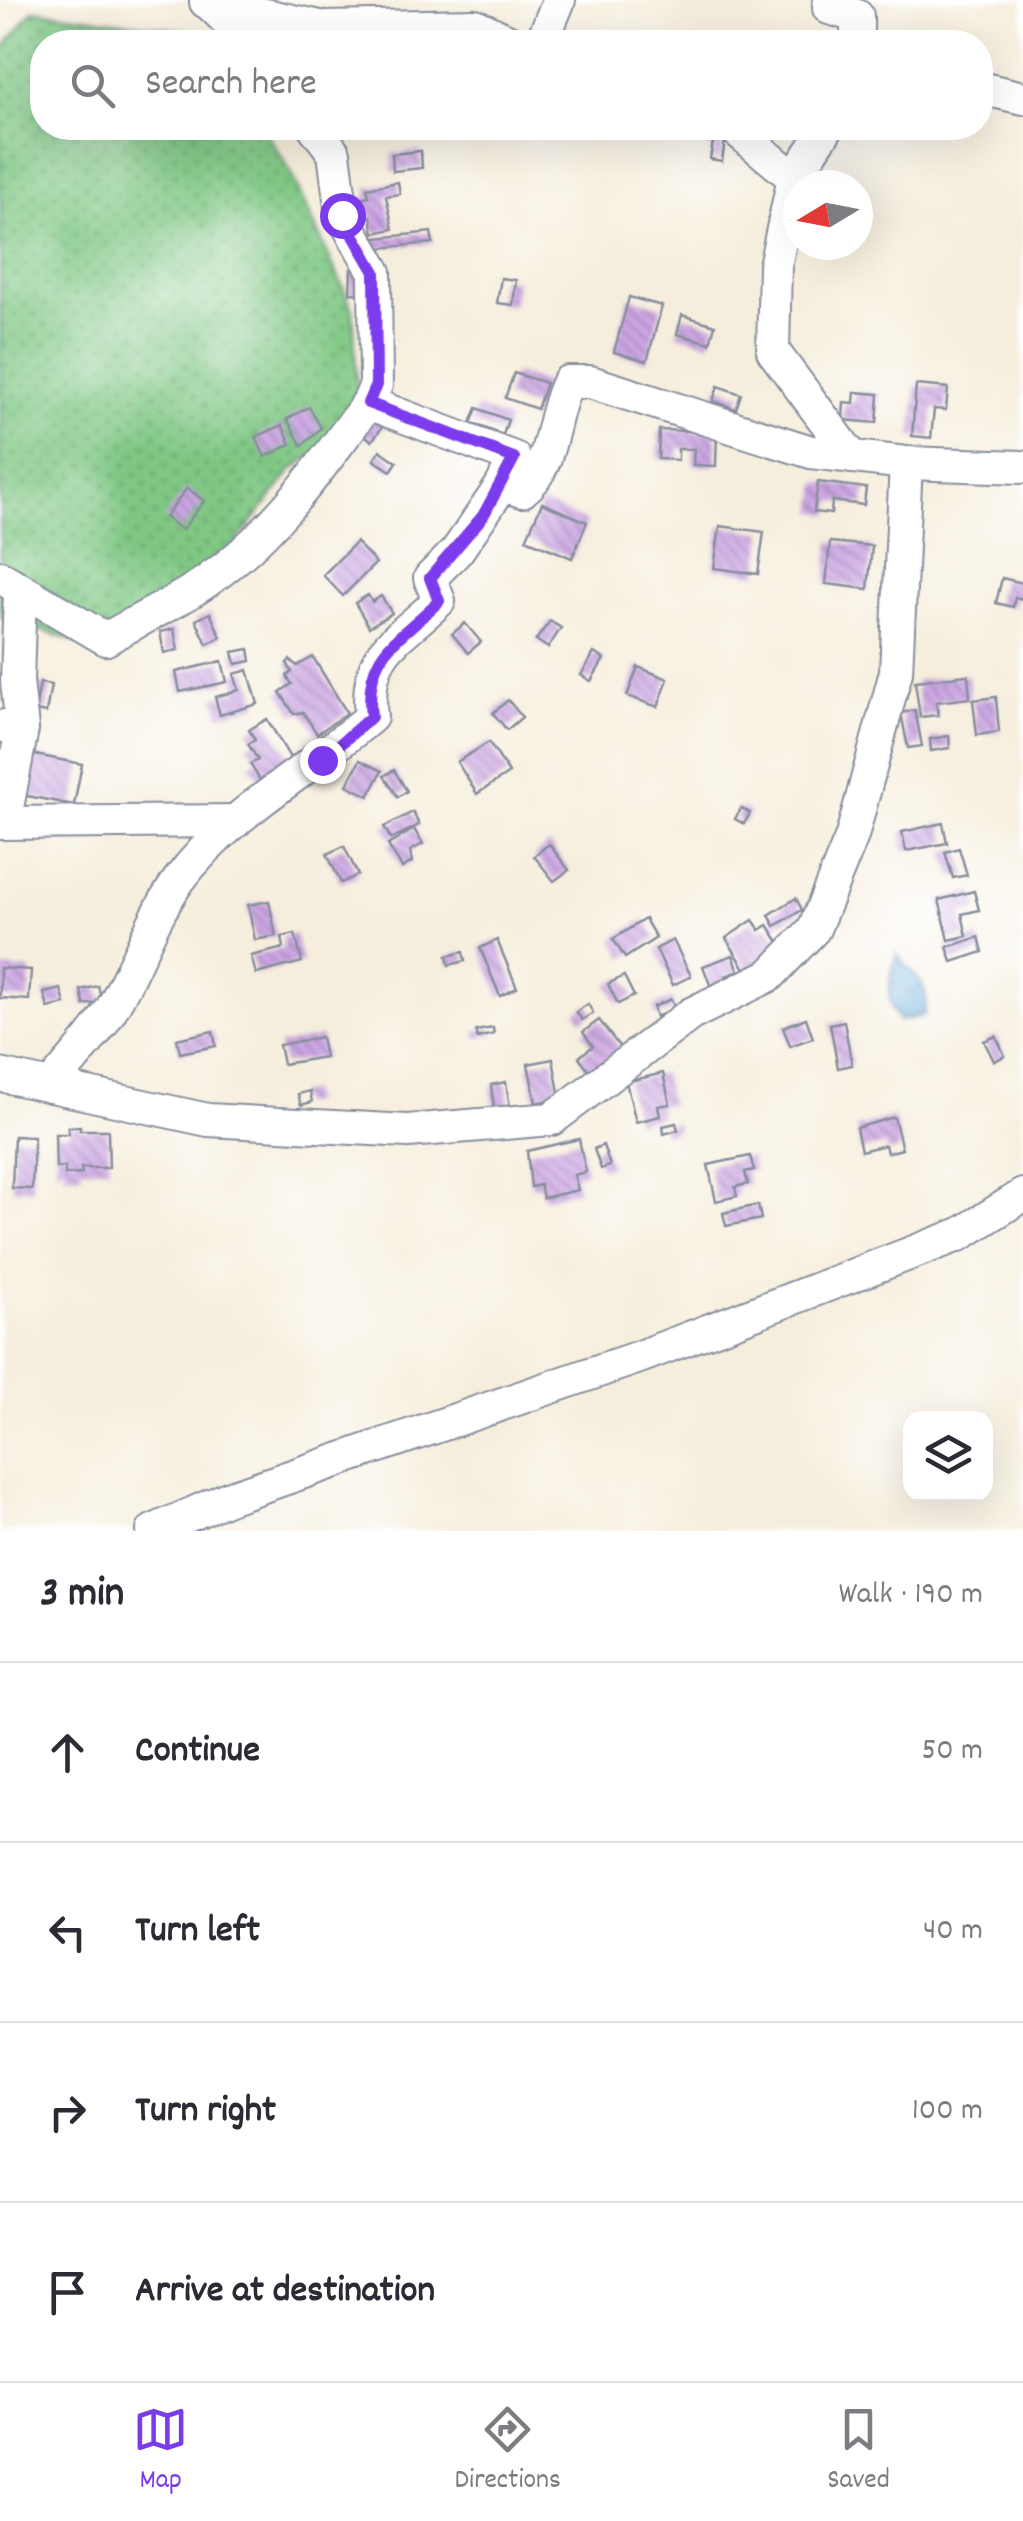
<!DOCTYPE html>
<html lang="en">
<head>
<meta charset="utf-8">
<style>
  body { margin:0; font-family:Dekko,sans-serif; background:#f2f2f3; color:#2b2b33 }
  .controls { position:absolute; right:30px; bottom:30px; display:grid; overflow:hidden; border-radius:20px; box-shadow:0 10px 40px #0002 }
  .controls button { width:90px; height:90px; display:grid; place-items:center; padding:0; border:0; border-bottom:2px solid #e1e1e2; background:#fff; color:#2b2b33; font:50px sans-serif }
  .compass { position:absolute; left:783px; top:170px; width:90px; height:90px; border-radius:50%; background:#fff; box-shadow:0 10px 40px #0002; rotate:260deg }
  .stop { position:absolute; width:30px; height:30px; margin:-22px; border:8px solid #7c3aed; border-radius:50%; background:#fff }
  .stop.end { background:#7c3aed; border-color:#fff; box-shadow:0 2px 10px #0008 }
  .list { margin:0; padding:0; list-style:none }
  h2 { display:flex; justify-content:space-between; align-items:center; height:130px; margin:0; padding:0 40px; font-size:42px }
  h2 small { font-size:32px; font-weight:400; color:#7c7c81 }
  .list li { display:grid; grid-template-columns:65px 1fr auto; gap:30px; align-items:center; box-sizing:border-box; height:180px; padding:0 40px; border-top:2px solid #e1e1e2 }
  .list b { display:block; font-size:38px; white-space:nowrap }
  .list em { font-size:32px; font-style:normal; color:#7c7c81 }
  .icon { flex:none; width:55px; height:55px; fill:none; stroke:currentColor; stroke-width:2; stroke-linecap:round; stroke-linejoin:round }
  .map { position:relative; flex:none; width:1023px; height:1531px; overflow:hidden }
  .search { position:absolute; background:#fff; box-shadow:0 10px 40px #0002; left:30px; right:30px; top:30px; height:110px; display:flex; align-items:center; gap:25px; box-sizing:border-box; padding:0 35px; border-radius:40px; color:#7c7c81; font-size:38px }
  .sheet { height:850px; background:#fff }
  nav { display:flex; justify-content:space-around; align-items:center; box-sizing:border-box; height:140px; border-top:2px solid #e1e1e2; background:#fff; font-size:28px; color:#7c7c81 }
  nav a { display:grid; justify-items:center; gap:5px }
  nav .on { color:#7c3aed }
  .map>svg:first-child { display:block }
  .grass { fill:url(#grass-dots); stroke:#4d7b70; stroke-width:2.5 }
  .water { fill:url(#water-waves); stroke:#3f6e9c; stroke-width:2.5 }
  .building { fill:url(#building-back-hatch) }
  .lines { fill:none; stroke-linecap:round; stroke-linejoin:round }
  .minor-casing { stroke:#888e9d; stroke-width:36 }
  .minor { stroke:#fff; stroke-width:32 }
  .route { stroke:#7c3aed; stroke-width:12 }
</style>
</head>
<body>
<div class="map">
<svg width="1023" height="1531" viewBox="0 0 1023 1531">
  <defs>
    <pattern id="grass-dots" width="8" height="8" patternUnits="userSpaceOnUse" patternTransform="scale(2.5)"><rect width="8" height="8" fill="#7fc783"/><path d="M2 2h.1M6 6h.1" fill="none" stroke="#67a26e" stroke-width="1.8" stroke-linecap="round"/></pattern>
    <pattern id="water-waves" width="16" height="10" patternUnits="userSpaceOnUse" patternTransform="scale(2.5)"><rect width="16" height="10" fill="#63acda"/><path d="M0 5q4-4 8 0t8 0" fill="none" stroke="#518cb4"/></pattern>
    <pattern id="building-back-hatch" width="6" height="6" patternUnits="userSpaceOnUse" patternTransform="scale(2.5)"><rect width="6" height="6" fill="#cca6e3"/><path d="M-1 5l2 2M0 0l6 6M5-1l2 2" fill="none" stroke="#a588bb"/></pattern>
  </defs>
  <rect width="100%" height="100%" fill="#fff"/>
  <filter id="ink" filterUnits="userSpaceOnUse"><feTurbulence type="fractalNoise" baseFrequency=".01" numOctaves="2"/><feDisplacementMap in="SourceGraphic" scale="20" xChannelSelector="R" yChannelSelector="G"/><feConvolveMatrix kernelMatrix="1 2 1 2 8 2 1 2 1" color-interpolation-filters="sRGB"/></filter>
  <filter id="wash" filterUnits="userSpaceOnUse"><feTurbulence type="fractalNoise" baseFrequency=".0048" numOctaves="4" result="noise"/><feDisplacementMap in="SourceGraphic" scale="40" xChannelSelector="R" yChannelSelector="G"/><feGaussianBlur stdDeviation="2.25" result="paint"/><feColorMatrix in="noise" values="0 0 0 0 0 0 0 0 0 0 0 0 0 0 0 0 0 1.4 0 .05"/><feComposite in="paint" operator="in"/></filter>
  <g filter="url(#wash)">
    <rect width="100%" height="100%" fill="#f6eedc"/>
    <polygon class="grass" points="33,10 202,33 208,42 42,42 42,128 263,128 286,163 353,309 359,424 293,469 229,552 118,655 0,617 0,53"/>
    <path class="water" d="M896 953C914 975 933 985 924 1016L899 1021C882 998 891 979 896 953Z"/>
    <g id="blocks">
      <g class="building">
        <polygon points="688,128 726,133 722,161 710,159 713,142 686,138"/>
        <polygon points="421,151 422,168 393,171 392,154"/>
        <polygon points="398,182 400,194 386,196 393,229 374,233 371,216 361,218 357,199 369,196 367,188"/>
        <polygon points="431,232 433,243 369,249 368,239"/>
        <polygon points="351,269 366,271 364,294 350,293"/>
        <polygon points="501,278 516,280 513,305 497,303"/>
        <polygon points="629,297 662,306 647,361 614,352"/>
        <polygon points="682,315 715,325 710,343 677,334"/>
        <polygon points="514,373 546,383 537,409 505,398"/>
        <polygon points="916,385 948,388 946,410 934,409 931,438 912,436"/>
        <polygon points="718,386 741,394 736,409 713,401"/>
        <polygon points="855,392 879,394 877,423 843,420 844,402 854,403"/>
        <polygon points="309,407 321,428 302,446 287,419"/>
        <polygon points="477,408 508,420 503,435 471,423"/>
        <polygon points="377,414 386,422 372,441 362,433"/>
        <polygon points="282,425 291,444 265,457 256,437"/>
        <polygon points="659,430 717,432 716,466 693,465 694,449 678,449 678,460 658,459"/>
        <polygon points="380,450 397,462 391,471 374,460"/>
        <polygon points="818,482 866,488 864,505 832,501 831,514 814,512"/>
        <polygon points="187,488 204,501 182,530 165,517"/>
        <polygon points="542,503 587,522 572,558 526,539"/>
        <polygon points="720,526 764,532 758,574 714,568"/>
        <polygon points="356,542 376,563 343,596 323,575"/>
        <polygon points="830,542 872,546 868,589 826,584"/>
        <polygon points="1002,578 1023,583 1023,599 1015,597 1013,607 996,603"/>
        <polygon points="368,595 372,602 381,596 392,613 369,627 355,603"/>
        <polygon points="210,613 221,637 207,644 196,620"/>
        <polygon points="550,621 561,628 548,648 536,640"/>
        <polygon points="465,623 481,642 468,653 452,634"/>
        <polygon points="174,629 178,650 164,653 160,632"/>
        <polygon points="249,649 251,661 236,664 233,652"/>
        <polygon points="594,653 604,659 591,681 581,675"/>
        <polygon points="313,657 347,713 317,734 303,712 294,714 280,692 292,684 287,676 292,672 287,663 290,660 297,666"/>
        <polygon points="222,661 227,682 180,692 176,672"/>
        <polygon points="638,667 668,679 658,707 627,696"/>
        <polygon points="248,670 258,704 220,715 215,697 239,690 234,674"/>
        <polygon points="968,675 970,698 936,702 938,715 920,717 915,681"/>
        <polygon points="40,683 51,685 46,713 35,711"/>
        <polygon points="996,697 999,732 977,735 973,700"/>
        <polygon points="508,700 522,717 507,730 493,713"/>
        <polygon points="915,710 922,746 908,748 901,713"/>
        <polygon points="267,719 292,761 260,780 250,764 258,760 248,744 255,740 249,730"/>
        <polygon points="949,736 950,748 931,751 930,739"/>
        <polygon points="489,742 509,773 477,794 457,762"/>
        <polygon points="30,754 82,764 74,805 22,795"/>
        <polygon points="360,760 382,771 369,796 347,785"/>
        <polygon points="394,770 407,791 398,797 384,776"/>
        <polygon points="741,808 750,813 744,824 735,819"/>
        <polygon points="413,812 419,825 391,839 384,827"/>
        <polygon points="943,823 947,843 906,851 902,832"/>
        <polygon points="414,829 423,844 410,851 412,862 402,868 388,845"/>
        <polygon points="549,844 569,870 554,881 534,856"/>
        <polygon points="344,846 358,875 341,883 327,854"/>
        <polygon points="959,848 967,875 953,878 945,852"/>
        <polygon points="974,891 979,910 962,914 967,936 949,940 939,900"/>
        <polygon points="796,898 802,910 775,926 769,915"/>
        <polygon points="269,901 276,936 255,940 248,905"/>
        <polygon points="645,919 656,938 625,958 613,939"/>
        <polygon points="753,920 760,930 768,925 785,951 749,975 726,938"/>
        <polygon points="295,934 302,962 256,974 251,956 284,948 282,937"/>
        <polygon points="979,937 983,952 952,962 947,947"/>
        <polygon points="497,940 517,988 500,996 480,948"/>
        <polygon points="673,940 691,976 673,985 656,949"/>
        <polygon points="463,952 465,961 449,965 447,956"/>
        <polygon points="733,955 739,971 726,976 730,987 713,993 703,966"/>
        <polygon points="0,968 31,970 29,1000 0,998"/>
        <polygon points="624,976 634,996 618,1004 608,984"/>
        <polygon points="98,986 102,1002 84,1005 81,990"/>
        <polygon points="61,989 65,1004 48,1008 44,993"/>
        <polygon points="671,999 675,1009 656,1017 653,1007"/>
        <polygon points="588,1004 593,1013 582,1020 576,1012"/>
        <polygon points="806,1018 813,1038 790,1046 783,1027"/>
        <polygon points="599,1020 622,1050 591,1073 579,1057 593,1046 583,1032"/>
        <polygon points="844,1021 852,1065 838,1068 830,1024"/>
        <polygon points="493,1028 494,1034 477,1038 476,1031"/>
        <polygon points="213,1031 216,1046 180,1053 177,1039"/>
        <polygon points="996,1036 1005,1056 994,1061 984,1041"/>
        <polygon points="321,1037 325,1057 283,1064 279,1045"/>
        <polygon points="553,1059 560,1098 536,1103 528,1064"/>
        <polygon points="663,1073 670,1104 658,1106 660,1116 636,1122 626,1082"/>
        <polygon points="506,1082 510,1107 494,1109 491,1085"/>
        <polygon points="310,1091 312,1102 301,1105 298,1094"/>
        <polygon points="894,1117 902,1149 887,1153 885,1145 861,1151 856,1128"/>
        <polygon points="676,1123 678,1130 664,1134 663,1126"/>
        <polygon points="80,1126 80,1130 108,1130 109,1168 81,1168 82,1174 65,1175 65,1167 56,1168 55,1134 69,1134 68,1127"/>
        <polygon points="14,1136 34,1137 32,1189 12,1188"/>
        <polygon points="579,1139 586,1172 574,1175 578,1190 543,1198 540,1185 531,1187 527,1151"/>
        <polygon points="603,1145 610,1166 601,1169 594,1149"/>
        <polygon points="750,1156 754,1170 745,1172 748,1184 735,1187 737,1196 716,1201 708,1165"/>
        <polygon points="758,1205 761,1219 726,1226 723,1213"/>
      </g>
    </g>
  </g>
  <g filter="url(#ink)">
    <use href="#blocks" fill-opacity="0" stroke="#888e9d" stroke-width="2.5"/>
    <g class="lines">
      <defs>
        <g id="minor">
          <polyline points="829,0 829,8 857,16 857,42"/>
          <polyline points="206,2 324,28 475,25 511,42"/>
          <polyline points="211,5 249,42"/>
          <polyline points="542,42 559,0"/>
          <polyline points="980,88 1023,98"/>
          <polyline points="315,128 334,153 342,215 375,272 376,385 368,403 514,458 502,485"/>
          <polyline points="734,128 794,178"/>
          <polyline points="827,128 794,178 775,266 773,351 852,457"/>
          <path d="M0 577 106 639C139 619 176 603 207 581 273 535 321 467 368 403"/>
          <polyline points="20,591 17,681 22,729"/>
          <polyline points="0,815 6,813 22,729 4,726"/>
          <polyline points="0,823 236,821"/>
          <polyline points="0,1075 208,1120 408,1131 552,1119 691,1014 770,975 814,929 852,836 896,672 906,463"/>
          <path d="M51 1086C72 1059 100 1031 116 1001 138 961 152 918 179 880 228 813 309 771 371 717 364 651 395 643 439 601L430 578 457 551 502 485 522 491C554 467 550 417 568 382H590L811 452 906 463 1023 467"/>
          <polyline points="153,1531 228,1498 642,1356 961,1234 1023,1195"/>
        </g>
      </defs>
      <use href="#minor" class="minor-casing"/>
      <use href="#minor" class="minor"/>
    </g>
  </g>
  <g class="lines" filter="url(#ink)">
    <path class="route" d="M322 760 371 717C364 652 396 643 439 601L430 578 483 516 514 458 368 403 376 385 375 272 342 215"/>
  </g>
</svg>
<div class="controls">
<button><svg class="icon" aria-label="layers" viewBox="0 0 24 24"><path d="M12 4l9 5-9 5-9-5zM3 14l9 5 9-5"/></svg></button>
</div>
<svg class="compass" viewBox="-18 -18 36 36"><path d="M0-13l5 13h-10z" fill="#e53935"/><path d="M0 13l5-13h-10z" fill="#7c7c81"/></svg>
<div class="stop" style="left:342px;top:215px"></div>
<div class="stop end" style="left:322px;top:760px"></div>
<div class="search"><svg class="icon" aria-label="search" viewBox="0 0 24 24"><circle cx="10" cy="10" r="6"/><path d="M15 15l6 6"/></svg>Search here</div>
</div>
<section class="sheet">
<h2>3 min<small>Walk · 190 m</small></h2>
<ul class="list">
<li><svg class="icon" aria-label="ahead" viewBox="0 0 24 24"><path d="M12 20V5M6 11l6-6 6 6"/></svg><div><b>Continue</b></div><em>50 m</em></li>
<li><svg class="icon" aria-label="left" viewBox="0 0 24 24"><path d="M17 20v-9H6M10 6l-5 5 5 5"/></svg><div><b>Turn left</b></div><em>40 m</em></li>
<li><svg class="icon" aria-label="right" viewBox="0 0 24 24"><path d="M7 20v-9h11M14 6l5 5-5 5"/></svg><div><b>Turn right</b></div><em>100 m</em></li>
<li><svg class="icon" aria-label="arrive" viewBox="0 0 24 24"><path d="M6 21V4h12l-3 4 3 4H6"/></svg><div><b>Arrive at destination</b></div></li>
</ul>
</section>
<nav>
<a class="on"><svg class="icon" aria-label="map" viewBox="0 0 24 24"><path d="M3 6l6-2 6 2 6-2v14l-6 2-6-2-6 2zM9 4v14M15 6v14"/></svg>Map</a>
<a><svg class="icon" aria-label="directions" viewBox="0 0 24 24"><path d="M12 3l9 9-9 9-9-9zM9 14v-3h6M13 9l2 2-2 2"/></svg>Directions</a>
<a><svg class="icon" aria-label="saved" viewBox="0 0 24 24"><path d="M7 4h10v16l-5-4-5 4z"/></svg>Saved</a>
</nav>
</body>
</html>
